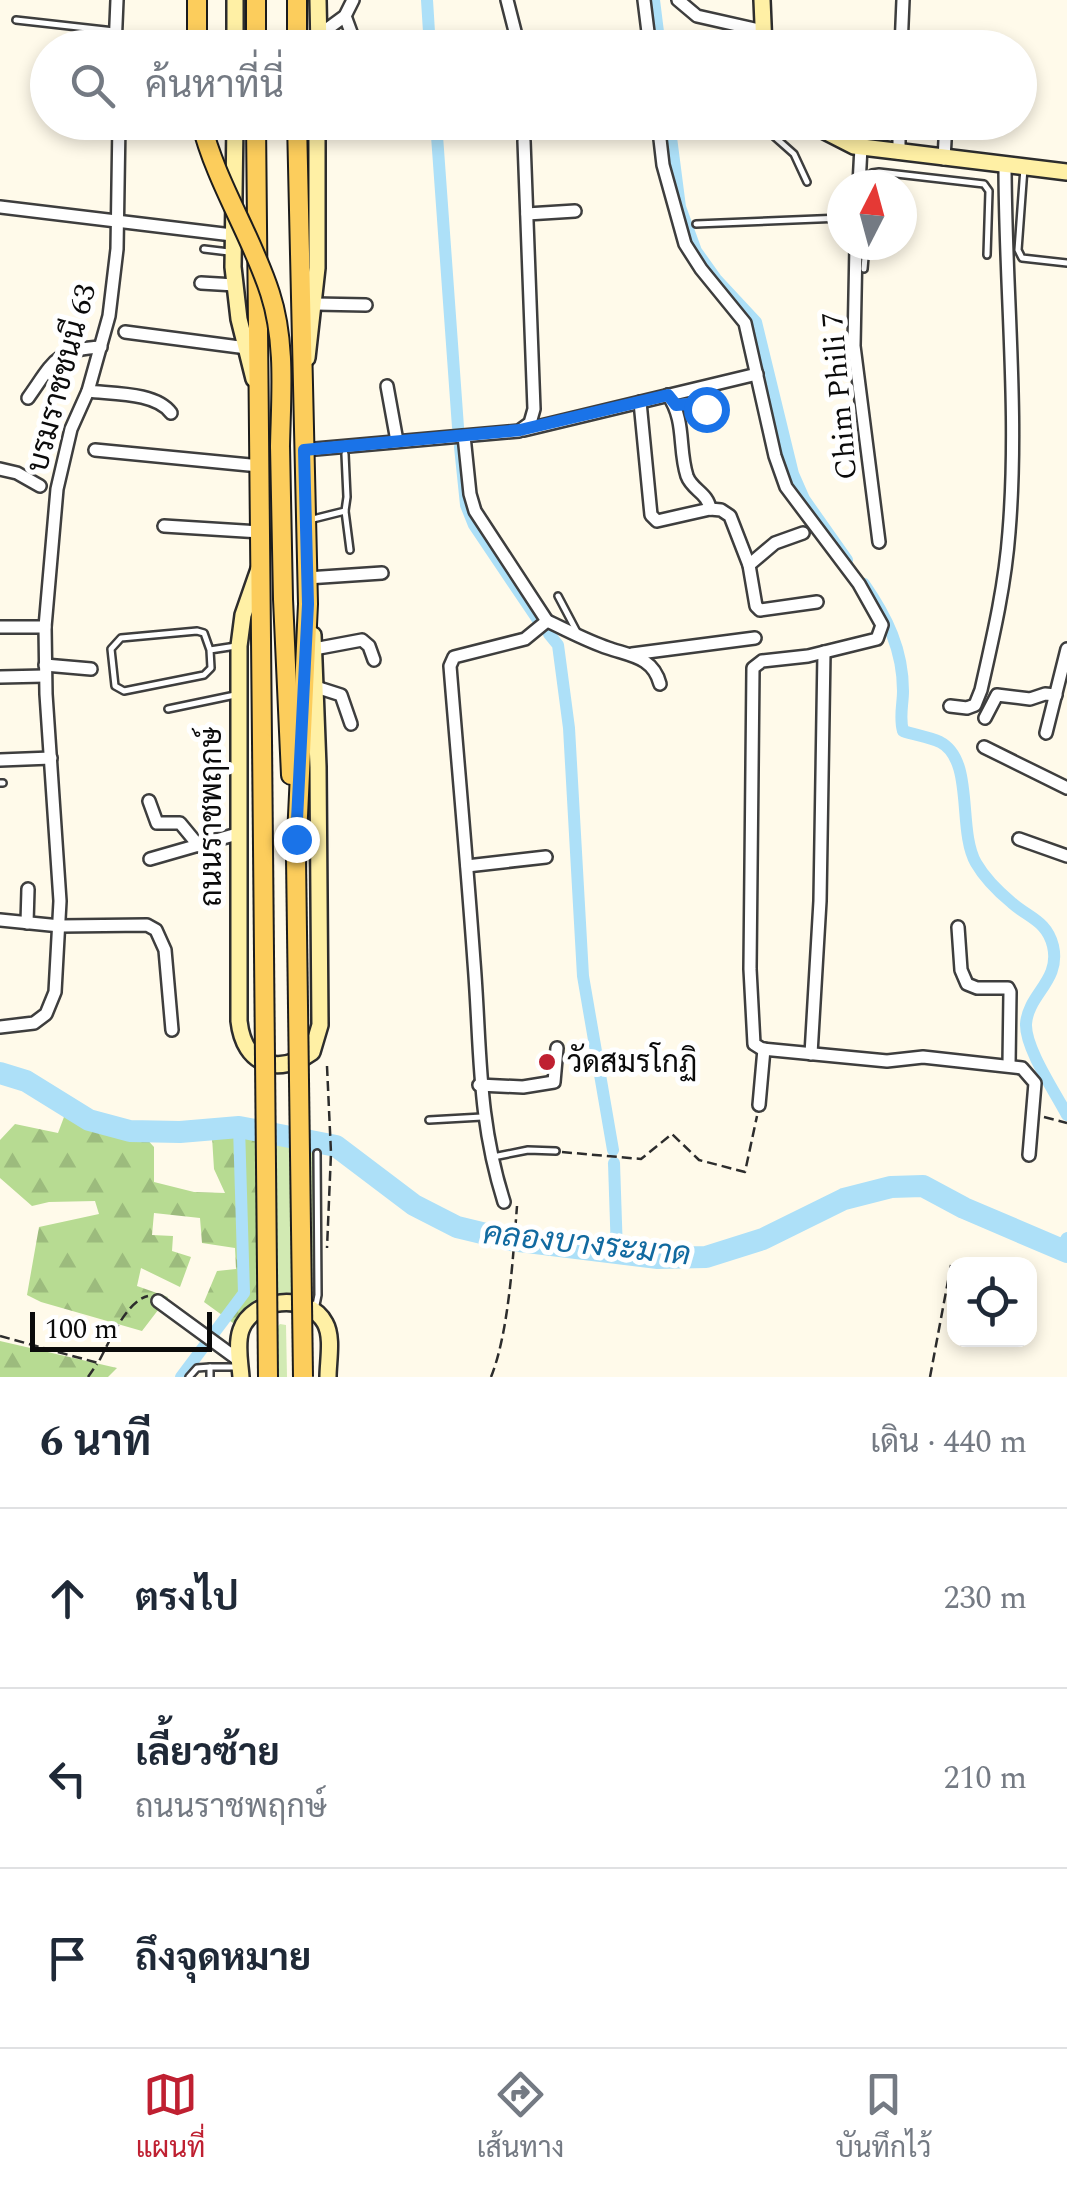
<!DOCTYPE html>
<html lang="th">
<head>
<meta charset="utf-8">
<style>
  body { margin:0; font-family:Spectral,Sarabun,serif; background:#f2f2f3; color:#1f2937 }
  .controls { position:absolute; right:30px; bottom:30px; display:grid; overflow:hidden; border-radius:20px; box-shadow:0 5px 15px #0003 }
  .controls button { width:90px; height:90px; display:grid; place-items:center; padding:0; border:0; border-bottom:2px solid #e0e1e3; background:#fff; color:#1f2937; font:50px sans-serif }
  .compass { position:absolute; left:827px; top:170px; width:90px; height:90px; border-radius:50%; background:#fff; box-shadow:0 5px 15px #0003; rotate:6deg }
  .scale { position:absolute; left:30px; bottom:25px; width:182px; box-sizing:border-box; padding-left:10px; border:5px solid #0b0b0b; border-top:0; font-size:28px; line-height:35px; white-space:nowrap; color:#0b0b0b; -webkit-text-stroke:8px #fff; paint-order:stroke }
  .stop { position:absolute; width:30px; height:30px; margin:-22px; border:8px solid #1a73e8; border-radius:50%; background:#fff }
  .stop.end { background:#1a73e8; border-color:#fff; box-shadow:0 2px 10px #0008 }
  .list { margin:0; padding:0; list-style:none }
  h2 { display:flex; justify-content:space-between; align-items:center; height:130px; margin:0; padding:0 40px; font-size:42px }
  h2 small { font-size:32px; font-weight:400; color:#747a83 }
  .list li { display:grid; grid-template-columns:65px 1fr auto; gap:30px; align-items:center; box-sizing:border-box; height:180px; padding:0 40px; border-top:2px solid #e0e1e3 }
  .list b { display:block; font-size:38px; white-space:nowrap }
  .list p { margin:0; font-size:32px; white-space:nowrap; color:#747a83 }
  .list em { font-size:32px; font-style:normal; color:#747a83 }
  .icon { flex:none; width:55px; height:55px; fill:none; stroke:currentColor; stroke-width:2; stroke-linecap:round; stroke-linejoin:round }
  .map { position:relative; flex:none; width:1067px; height:1377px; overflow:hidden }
  .search { position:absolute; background:#fff; box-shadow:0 5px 15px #0003; left:30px; right:30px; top:30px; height:110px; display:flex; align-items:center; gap:25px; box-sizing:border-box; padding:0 35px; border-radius:55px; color:#747a83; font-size:38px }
  .sheet { height:670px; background:#fff }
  nav { display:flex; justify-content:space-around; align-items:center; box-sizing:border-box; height:140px; border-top:2px solid #e0e1e3; background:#fff; font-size:28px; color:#747a83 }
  nav a { display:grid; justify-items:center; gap:5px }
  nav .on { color:#bf2031 }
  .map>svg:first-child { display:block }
  .grass { fill:#d2eab3 }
  .forest { fill:url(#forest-firs) }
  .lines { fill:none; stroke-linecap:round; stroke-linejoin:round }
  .canal { stroke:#ade0f8; stroke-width:12 }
  .river { stroke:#ade0f8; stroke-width:22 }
  .lane-casing { stroke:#3e3e3e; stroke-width:10 }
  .street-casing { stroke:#3e3e3e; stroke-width:16 }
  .secondary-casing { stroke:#2d2d2d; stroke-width:20 }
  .primary-casing { stroke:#1c1c1c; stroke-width:22 }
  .path { stroke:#2d2d2d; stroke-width:2.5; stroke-dasharray:10 5; stroke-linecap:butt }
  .lane { stroke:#fff; stroke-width:5 }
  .street { stroke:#fff; stroke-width:11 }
  .secondary { stroke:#fff0a5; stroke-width:15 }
  .primary { stroke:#fccd5c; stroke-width:18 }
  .primary-bridge-casing { stroke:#1c1c1c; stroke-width:22; stroke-linecap:butt }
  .primary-bridge { stroke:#fccd5c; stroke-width:18 }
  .route { stroke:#1a73e8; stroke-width:12 }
  .poi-dot { fill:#bf2031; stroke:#fff; stroke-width:4 }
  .labels { text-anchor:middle; stroke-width:10; stroke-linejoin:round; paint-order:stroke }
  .street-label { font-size:30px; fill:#0b0b0b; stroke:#fff }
  .poi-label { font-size:30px; fill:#0b0b0b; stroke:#fff; text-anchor:start }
  .water-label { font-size:32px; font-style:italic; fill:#126aa0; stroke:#fff }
</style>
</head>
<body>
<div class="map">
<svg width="1067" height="1377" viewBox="0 0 1067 1377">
  <defs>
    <pattern id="forest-firs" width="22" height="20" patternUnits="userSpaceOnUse" patternTransform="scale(2.5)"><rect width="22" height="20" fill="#b7db92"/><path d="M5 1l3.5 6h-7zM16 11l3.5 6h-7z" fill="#9cbb7d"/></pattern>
  </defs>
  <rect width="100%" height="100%" fill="#fffaea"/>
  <g class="grass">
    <polygon points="260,1137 315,1144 312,1301 265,1296"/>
    <polygon points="280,1324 286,1325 287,1377 277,1377 276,1328"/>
  </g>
  <g class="forest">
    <polygon points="64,1117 144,1136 154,1147 154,1182 194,1192 225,1193 214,1169 212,1137 232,1134 260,1137 265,1296 255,1300 233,1323 204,1302 217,1271 236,1269 235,1248 202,1243 200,1218 154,1213 152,1235 173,1236 172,1251 191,1257 180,1287 141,1268 137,1286 168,1297 142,1331 41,1302 27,1295 39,1227 99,1214 95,1201 49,1202 32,1206 0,1178 0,1140 15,1124 58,1133"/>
    <polygon points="0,1341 117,1368 108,1377 0,1377"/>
  </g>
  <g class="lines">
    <g class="canal">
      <polyline points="427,0 430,48"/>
      <polyline points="654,0 660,48"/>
      <polyline points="436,122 458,427"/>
      <polyline points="669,122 680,207 696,251 716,279 756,322 793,474 804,499 847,560"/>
      <polyline points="460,447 466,505 474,525 538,620"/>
      <path d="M864 584C887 617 903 650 903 691 903 705 899 717 903 731 915 735 929 737 940 742 975 760 957 830 976 863 984 877 1000 893 1012 903 1029 918 1047 921 1053 946 1061 981 1028 994 1026 1024 1025 1048 1055 1092 1067 1115"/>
      <polyline points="549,634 558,645 569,728 583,976 613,1150"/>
      <polyline points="614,1163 617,1253"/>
      <polyline points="1060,1249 1067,1238"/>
      <polyline points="181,1377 244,1293 239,1127"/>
    </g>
    <polyline class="river" points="0,1073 26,1081 89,1120 130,1131 180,1132 239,1127 336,1146 414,1205 457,1227 511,1240 658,1258 706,1257 763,1239 844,1199 891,1187 923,1186 964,1208 1067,1252"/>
    <defs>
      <g id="lane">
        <polyline points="16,20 114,31"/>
        <polyline points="922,48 922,41"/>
        <polyline points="758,122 794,154 807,182"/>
        <polyline points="1024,168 1018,250 1022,258 1067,263"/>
        <polyline points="869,185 872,173 879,172 984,184 989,191 987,255"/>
        <polyline points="696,224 842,218"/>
        <polyline points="204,249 229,252"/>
        <polyline points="864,269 866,245"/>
        <polyline points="345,511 350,550"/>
        <polyline points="309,520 345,511 347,497 345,454"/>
        <polyline points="558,596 577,632"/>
        <polyline points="210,650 211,668 204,675 124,691 115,686 111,649 121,638 197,631 204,633 210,650 236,646"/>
        <polyline points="168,709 235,695"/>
        <polyline points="0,783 3,783"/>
        <polyline points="429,1120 482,1117"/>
        <polyline points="493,1157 528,1150 556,1151"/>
        <polyline points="315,1310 318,1295 317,1153"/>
        <polyline points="210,1367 237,1367"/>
        <polyline points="189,1377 197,1368 210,1367 210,1377"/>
      </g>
      <g id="street">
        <polyline points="507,0 519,47"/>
        <polyline points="644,0 650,48"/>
        <polyline points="678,0 697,16 763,31"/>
        <polyline points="345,16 352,35 364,48"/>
        <polyline points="319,35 345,16 353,0"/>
        <polyline points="115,48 117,0"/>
        <polyline points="901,48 903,0"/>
        <polyline points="658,122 663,165 685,244 701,269 745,323 775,456 786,487 859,584 882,625 877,639 808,656 762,661 753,668 750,969 754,1044 762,1049 887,1061 923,1057 1022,1068 1035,1083 1029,1155"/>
        <polyline points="899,153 899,122"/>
        <polyline points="944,159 946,122"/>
        <polyline points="859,185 861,147"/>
        <polyline points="0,207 232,235"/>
        <polyline points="527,214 575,211"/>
        <polyline points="856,245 854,346 879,542"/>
        <polyline points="201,283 235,285"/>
        <polyline points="315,304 366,305"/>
        <polyline points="125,332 247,348"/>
        <polyline points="387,386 397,441"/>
        <path d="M88 391C112 394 156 392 171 413"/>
        <path d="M668 395C686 421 678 448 687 476 692 490 708 493 710 509"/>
        <path d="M28 398C53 363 55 349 101 347"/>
        <polyline points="640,402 651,515 657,521 710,509 721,510 730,516 749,565 756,606 760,610 817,602"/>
        <polyline points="675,405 702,403 707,416"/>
        <polyline points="524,430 757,374"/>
        <path d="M464 436 470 494 475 511 547 621 525 639 454 657 450 666C458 765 467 863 474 962 481 1049 477 1117 504 1202"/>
        <polyline points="95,450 260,466"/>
        <polyline points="304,450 519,431 530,423 534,409 524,141"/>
        <polyline points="0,469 17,473 40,486"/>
        <polyline points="164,526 260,532"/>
        <polyline points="749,565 775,543 803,533"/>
        <polyline points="307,578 382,573"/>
        <path d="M547 621C567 630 587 641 608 648 631 656 653 657 660 684"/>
        <polyline points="0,627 45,627"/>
        <polyline points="314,649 362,640 369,646 374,660"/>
        <polyline points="632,654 755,638"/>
        <polyline points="45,665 91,669"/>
        <polyline points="0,677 45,676"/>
        <polyline points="316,687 341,695 351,724"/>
        <path d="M950 706 967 708 975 705 981 690C993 637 1005 586 1009 532 1019 410 1005 287 1005 165"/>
        <polyline points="985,718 997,695 1030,699 1045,694 1056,695"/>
        <polyline points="1046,733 1067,649"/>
        <polyline points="984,747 1067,788"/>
        <polyline points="0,760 51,758"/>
        <polyline points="149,801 157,823 180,823 199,846"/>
        <polyline points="1019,839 1067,856"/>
        <polyline points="150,859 237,834"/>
        <polyline points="467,866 546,857"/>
        <polyline points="0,920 60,926 147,925 156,930 165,950 172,1030"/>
        <polyline points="27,923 28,889"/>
        <polyline points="958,927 961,970 967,984 977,988 1008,988 1010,992 1009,1065"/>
        <polyline points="0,1027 34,1023 46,1014 55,992 60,901 46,694 45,627 57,489 71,429 88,391 109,316 117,249 119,122"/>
        <polyline points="811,1054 820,901 824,652"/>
        <polyline points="479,1085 523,1087 554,1082 557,1048"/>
        <polyline points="759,1105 764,1049"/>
        <polyline points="158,1301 240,1361"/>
      </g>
      <g id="secondary">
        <polyline points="235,0 235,48"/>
        <polyline points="318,0 319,48"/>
        <polyline points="762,0 764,48"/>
        <polyline points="235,122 233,267 239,319 254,379"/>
        <polyline points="807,122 854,146 1067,172"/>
        <polyline points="307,358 317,268 317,122"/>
        <path d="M259 569 243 615 239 646V1021C244 1066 278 1076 312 1052L320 1025 318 767 313 635"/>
        <path d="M241 1377C240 1363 236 1344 241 1330 252 1298 308 1292 325 1323 333 1337 328 1361 328 1377"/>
      </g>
      <g id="primary">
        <polyline points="256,0 256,48"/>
        <polyline points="197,48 197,0"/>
        <polyline points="297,48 297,0"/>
        <polyline points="256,122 262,741"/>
        <polyline points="280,446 283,599 291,775"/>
        <polyline points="296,858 308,604 297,122"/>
      </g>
    </defs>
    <use href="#lane" class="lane-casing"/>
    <use href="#street" class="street-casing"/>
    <use href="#secondary" class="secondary-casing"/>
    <use href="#primary" class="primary-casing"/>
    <g class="path">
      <polyline points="327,1066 331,1153 327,1248"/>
      <polyline points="1044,1117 1067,1123"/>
      <polyline points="562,1152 641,1159 672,1134 699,1160 745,1172 757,1116"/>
      <path d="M0 1336 98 1363C109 1343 126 1301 148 1296"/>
      <polyline points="88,1377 97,1364"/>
      <path d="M491 1377C509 1332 513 1256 517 1206"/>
      <polyline points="930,1377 951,1265"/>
    </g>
    <use href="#lane" class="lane"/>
    <use href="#street" class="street"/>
    <use href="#secondary" class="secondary"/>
    <use href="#primary" class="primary"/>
    <defs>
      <g id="primary-bridge">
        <path d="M201 122C216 183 251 234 270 293 286 342 281 396 280 446"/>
        <polyline points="262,741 268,1377"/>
        <polyline points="296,858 303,1377"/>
      </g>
    </defs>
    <use href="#primary-bridge" class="primary-bridge-casing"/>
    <use href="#primary-bridge" class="primary-bridge"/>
  </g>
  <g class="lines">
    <polyline class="route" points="296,839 308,604 304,450 520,430 668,395 676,405 702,403 706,409"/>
  </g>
  <circle class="poi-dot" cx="547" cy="1062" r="10"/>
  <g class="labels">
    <g class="street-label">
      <text transform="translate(61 378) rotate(-75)" y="10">บรมราชชนนี 63</text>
      <text transform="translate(839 396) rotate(-95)" y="10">Chim Phili 7</text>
      <text transform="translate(211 817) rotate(-90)" y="10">ถนนราชพฤกษ์</text>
    </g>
    <g class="poi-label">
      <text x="567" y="1072">วัดสมรโกฏิ</text>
    </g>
    <g class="water-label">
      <text transform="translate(587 1243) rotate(6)" y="11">คลองบางระมาด</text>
    </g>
  </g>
</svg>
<div class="controls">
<button><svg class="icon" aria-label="locate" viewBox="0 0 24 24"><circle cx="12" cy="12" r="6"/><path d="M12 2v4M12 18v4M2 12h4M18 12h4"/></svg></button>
</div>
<svg class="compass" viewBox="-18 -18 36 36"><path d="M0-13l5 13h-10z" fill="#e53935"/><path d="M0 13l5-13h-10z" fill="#747a83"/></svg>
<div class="scale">100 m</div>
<div class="stop" style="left:706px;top:409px"></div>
<div class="stop end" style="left:296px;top:839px"></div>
<div class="search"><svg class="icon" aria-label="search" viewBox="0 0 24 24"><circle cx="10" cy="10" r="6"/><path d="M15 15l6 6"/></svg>ค้นหาที่นี่</div>
</div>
<section class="sheet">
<h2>6 นาที<small>เดิน · 440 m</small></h2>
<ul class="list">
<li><svg class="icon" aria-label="ahead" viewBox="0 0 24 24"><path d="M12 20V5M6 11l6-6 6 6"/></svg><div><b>ตรงไป</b></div><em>230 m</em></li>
<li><svg class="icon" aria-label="left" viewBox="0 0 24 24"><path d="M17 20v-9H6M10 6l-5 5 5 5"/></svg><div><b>เลี้ยวซ้าย</b><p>ถนนราชพฤกษ์</p></div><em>210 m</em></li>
<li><svg class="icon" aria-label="arrive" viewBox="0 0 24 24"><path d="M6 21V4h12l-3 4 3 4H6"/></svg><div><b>ถึงจุดหมาย</b></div></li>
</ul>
</section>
<nav>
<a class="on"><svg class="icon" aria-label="map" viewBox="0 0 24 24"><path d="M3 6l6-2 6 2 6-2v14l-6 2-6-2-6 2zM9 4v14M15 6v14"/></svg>แผนที่</a>
<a><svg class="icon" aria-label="directions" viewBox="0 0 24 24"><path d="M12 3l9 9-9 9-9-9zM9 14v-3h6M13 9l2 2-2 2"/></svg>เส้นทาง</a>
<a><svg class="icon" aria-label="saved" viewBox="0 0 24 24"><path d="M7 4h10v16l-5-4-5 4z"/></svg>บันทึกไว้</a>
</nav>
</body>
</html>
